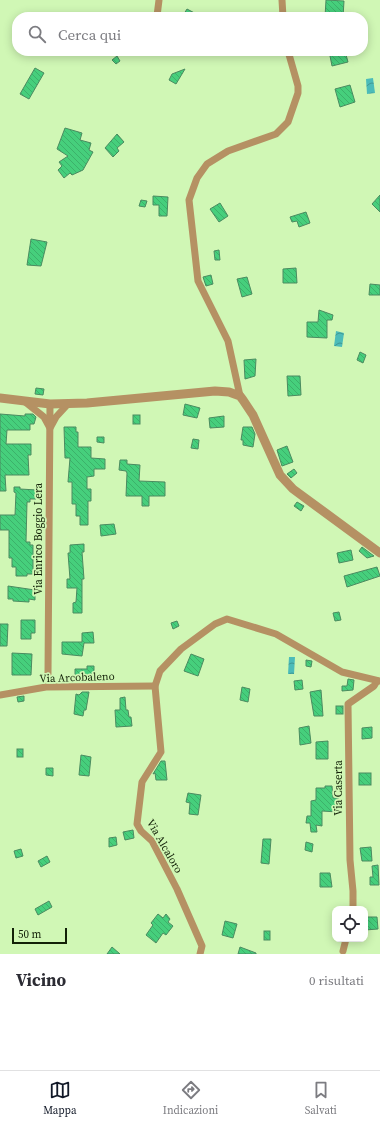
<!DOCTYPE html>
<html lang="it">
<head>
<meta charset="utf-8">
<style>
  body { margin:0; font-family:"Source Serif 4",serif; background:#f2f2f3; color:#2b2b33 }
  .controls { position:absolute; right:12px; bottom:12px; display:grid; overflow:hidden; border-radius:8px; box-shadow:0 2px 10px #0003 }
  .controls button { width:36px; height:36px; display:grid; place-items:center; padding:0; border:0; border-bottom:1px solid #e1e1e2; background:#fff; color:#2b2b33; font:20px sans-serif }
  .scale { position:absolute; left:12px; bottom:10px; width:55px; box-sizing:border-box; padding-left:4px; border:2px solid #132108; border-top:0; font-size:11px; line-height:14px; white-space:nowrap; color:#132108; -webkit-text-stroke:3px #d0f7b5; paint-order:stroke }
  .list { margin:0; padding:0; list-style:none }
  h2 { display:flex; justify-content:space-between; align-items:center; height:52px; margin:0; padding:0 16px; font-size:17px }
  h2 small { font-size:13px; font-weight:400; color:#7c7c81 }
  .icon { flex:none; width:22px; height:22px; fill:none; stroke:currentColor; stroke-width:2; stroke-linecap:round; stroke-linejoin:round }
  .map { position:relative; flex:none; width:380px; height:954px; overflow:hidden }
  .search { position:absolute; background:#fff; box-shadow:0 2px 10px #0003; left:12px; right:12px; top:12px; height:44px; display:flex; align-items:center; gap:10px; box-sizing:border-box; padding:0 14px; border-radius:16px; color:#7c7c81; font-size:15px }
  .sheet { height:116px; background:#fff }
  nav { display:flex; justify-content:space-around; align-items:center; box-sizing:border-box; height:56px; border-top:1px solid #e1e1e2; background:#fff; font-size:11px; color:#7c7c81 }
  nav a { display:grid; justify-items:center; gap:2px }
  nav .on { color:#111827 }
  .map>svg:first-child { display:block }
  .water { fill:url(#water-waves) }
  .building { fill:url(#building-back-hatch); stroke:#4b8b60 }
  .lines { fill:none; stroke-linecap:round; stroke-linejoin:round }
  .minor { stroke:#b59163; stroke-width:7 }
  .tertiary { stroke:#b59163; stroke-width:9 }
  .labels { text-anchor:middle; stroke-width:3.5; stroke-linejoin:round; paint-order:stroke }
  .street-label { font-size:11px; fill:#132108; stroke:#d0f7b5 }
</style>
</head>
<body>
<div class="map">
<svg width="380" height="954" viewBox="0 0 380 954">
  <defs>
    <pattern id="water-waves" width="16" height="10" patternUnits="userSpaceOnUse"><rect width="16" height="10" fill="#4cbcb9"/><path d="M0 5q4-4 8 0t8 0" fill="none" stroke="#3e9894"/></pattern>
    <pattern id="building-back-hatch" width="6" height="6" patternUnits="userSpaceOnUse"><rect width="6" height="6" fill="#46cf7c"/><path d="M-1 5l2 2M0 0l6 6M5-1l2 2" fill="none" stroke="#3cb16a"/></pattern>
  </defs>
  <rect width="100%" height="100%" fill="#d0f7b5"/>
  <g class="water">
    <polygon points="373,78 375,93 367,94 366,79"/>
    <polygon points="336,331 344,333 342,347 334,346"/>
    <polygon points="289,657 295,657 294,674 288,674"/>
  </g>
  <g class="building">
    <polygon points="326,0 344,1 343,17 325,17"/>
    <polygon points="187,9 202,17 182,17"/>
    <polygon points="329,51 345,51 348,62 332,66"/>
    <polygon points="117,56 120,61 116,64 112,60"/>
    <polygon points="35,68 44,73 29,99 20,94"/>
    <polygon points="185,69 176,84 169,80 172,74"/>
    <polygon points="350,85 355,102 340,107 335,89"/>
    <polygon points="65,128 82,133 80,140 91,143 89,150 93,152 83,170 72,175 70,173 64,178 58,170 62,166 59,162 68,156 57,149"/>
    <polygon points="117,134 124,142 117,148 119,151 113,157 105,148"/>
    <polygon points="380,195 380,212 372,204"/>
    <polygon points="153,196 168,197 167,216 159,216 159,205 153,205"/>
    <polygon points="141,200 147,201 145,207 139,206"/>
    <polygon points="220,203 228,216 219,222 210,209"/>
    <polygon points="306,212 310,223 299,227 297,221 292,222 290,217"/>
    <polygon points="31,239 47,242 41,266 27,265"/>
    <polygon points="219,250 220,260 215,260 214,251"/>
    <polygon points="296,268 297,283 283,283 283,269"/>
    <polygon points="211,275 213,284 206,286 203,277"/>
    <polygon points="247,277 252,294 242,297 237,279"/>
    <polygon points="370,284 380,285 380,295 369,295"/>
    <polygon points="319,310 333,315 332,320 327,320 327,338 307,337 307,322 318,322"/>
    <polygon points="360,352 366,355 363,363 357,360"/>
    <polygon points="256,359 255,376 245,379 244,360"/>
    <polygon points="287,376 300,376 301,395 288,396"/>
    <polygon points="36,388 44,389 43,395 35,394"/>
    <polygon points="185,404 200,408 197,418 183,415"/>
    <polygon points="0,414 25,416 25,414 33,414 36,417 34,424 30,424 30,430 7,430 6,444 31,444 31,455 28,455 29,475 5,475 6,491 0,491"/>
    <rect x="133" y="415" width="7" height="9"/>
    <polygon points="224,416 224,427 210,428 209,418"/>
    <polygon points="64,427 76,427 76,432 78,432 78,447 91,447 91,458 105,459 105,469 94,469 94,476 87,477 87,489 91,489 91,501 88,501 88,525 80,525 80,516 76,516 76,504 72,504 72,482 68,482 70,458 65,458"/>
    <polygon points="243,427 252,427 255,434 253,447 243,445 243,440 241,440"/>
    <polygon points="97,437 104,437 104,443 97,442"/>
    <polygon points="193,439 199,440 198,449 191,448"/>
    <polygon points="287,446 293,462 282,466 277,450"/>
    <polygon points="120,460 127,460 127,464 140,465 139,481 165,482 165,496 149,496 149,506 142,506 142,496 126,496 127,473 126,471 119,470"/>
    <polygon points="294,469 297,473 291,478 287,474"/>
    <polygon points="14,487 20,487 20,489 37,490 36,499 30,499 30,502 27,502 26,542 30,542 30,545 33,545 33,574 27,574 27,576 16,576 16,567 12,567 12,558 9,558 9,530 0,530 0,515 15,515 16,493 14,492"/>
    <polygon points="297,502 304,506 301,511 294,506"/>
    <polygon points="114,524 116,534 101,536 100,525"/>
    <polygon points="84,544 84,552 82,552 84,579 82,579 82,613 73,613 73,603 76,602 77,588 67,588 67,579 70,579 68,553 70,553 70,545"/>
    <polygon points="362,547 374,556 367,558 359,551"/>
    <polygon points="351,550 353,560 339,563 337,553"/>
    <polygon points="377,567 380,576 347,587 344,576"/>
    <polygon points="8,586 35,590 35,600 29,599 29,602 13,601 13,599 8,599"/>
    <polygon points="339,612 341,620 335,621 333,613"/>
    <polygon points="21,620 35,620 35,633 31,633 31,639 21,639"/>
    <polygon points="177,621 179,626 173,629 171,623"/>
    <polygon points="0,624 8,624 7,646 0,646"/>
    <polygon points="93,632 94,643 84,643 82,656 62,654 62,642 82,642 82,633"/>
    <polygon points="12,653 32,654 31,675 12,675"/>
    <polygon points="191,654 204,659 198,676 184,671"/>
    <polygon points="306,660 312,661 311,667 306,666"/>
    <polygon points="87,666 94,666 94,674 91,674 91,679 75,680 75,669 87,669"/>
    <polygon points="348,679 354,680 353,690 342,691 342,686 347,686"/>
    <polygon points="302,680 303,689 295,690 294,681"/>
    <polygon points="242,687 250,689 248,702 240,700"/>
    <polygon points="321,690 323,716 314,716 310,692"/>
    <polygon points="82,692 89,692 86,710 84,710 83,716 74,714 76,694 79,695"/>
    <polygon points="24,696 24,701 18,702 17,697"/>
    <polygon points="125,697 126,710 128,710 129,717 131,717 132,726 116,727 115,710 120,710 120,698"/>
    <rect x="336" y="706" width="7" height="8"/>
    <polygon points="309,726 311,743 300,745 299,728"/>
    <polygon points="372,727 372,738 362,739 362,728"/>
    <polygon points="328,741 328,759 316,759 316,742"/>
    <rect x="17" y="749" width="6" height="8"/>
    <polygon points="81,755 91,757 89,776 79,775"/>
    <polygon points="161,761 165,761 167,780 156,780 155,773 153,774"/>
    <polygon points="46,768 53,768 53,776 46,775"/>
    <rect x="359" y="773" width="12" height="12"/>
    <polygon points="325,786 332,786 333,798 338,798 338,812 322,811 322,826 316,825 317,832 311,832 310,823 306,823 307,816 311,816 311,801 316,800 316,788 325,788"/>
    <polygon points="188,793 201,795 198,815 189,814 190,803 186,802"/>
    <polygon points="133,830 134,838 125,840 123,832"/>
    <polygon points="116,837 117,845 109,847 109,838"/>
    <polygon points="263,839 271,839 269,864 261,863"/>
    <polygon points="306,842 313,844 312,852 305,850"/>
    <polygon points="371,847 372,861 362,861 360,848"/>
    <polygon points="21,849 23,856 16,858 14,851"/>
    <polygon points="47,856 50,862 41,867 38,861"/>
    <polygon points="378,865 379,885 370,885 370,877 373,877 372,866"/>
    <polygon points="320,873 330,873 332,887 320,887"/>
    <polygon points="49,901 52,907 38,915 35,909"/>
    <polygon points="158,914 163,918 166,914 170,919 168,922 173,926 166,935 163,933 156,943 146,935 153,925 151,923"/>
    <polygon points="365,917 377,917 378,929 365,930"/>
    <polygon points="225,921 237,924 233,938 222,935"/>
    <rect x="264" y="931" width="6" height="9"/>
    <polygon points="112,947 120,954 107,954"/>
    <polygon points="240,947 256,953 256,954 238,954"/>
  </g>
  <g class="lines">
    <g class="minor">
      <polyline points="282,0 283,17"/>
      <polyline points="157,16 159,0"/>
      <polyline points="240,396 228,341 198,281 189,200 197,178 207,164 228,151 276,134 288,122 298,93 298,86 288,51"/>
      <polyline points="24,401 44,417 50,428 56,417 68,404"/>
      <polyline points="48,674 50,404"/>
      <polyline points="0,695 46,687 155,686"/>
      <polyline points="353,909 353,891 350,860 348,704 374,686 377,681"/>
      <polyline points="343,951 346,939"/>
      <polyline points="200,954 202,946 177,889 152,841 141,831 137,824 142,782 161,752 155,686 160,671 181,649 215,624 227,619 276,634 342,672 380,681"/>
    </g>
    <polyline class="tertiary" points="0,398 50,404 87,403 215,391 229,392 240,396 243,400 253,415 280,475 293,489 380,553"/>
  </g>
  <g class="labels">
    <g class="street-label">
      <text transform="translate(38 539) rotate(-90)" y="4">Via Enrico Boggio Lera</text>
      <text transform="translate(77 677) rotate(-2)" y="4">Via Arcobaleno</text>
      <text transform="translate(338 788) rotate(-90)" y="4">Via Caserta</text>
      <text transform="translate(165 846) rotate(60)" y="4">Via Alcaloro</text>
    </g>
  </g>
</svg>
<div class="controls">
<button><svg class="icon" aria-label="locate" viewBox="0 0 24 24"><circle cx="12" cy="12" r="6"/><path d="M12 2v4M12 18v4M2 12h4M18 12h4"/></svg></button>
</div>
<div class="scale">50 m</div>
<div class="search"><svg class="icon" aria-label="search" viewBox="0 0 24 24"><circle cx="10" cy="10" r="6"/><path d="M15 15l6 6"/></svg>Cerca qui</div>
</div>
<section class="sheet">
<h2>Vicino<small>0 risultati</small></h2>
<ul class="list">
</ul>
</section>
<nav>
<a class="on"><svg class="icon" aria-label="map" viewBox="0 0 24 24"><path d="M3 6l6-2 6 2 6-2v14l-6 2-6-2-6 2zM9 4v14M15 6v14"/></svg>Mappa</a>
<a><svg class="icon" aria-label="directions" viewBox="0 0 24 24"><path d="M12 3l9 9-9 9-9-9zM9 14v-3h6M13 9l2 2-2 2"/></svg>Indicazioni</a>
<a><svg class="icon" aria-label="saved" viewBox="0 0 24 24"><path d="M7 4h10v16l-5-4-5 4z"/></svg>Salvati</a>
</nav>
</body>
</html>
